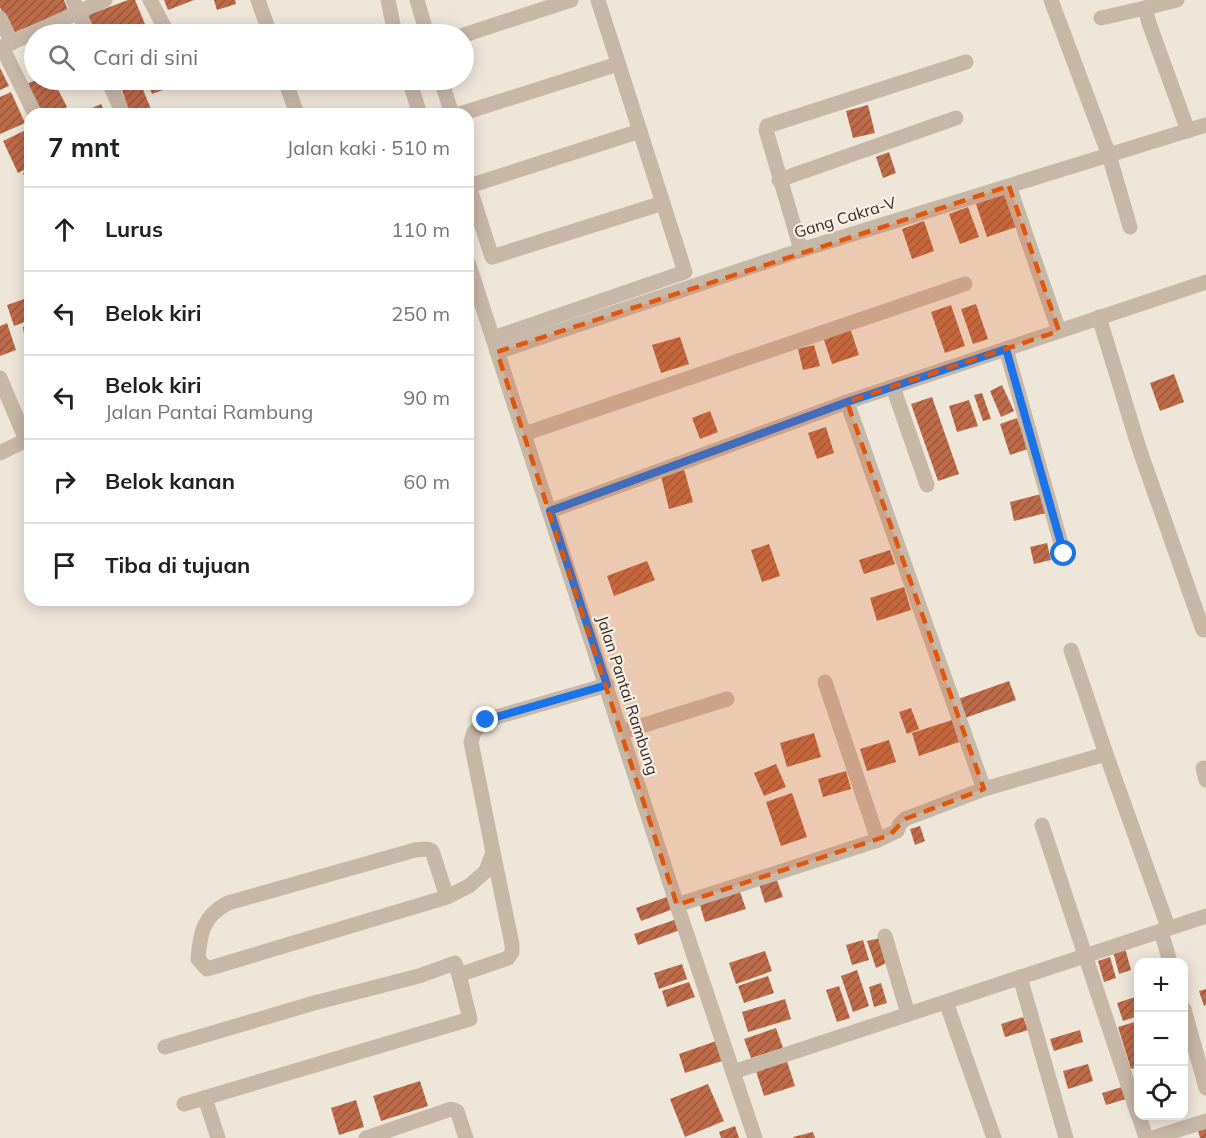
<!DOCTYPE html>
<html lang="id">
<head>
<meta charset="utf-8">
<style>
  body { margin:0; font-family:Mulish,sans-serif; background:#f6f6f6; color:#202124 }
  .controls { position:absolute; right:18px; bottom:18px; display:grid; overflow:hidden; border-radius:12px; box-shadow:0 3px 15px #0003 }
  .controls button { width:54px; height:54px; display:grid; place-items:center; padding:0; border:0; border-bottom:2px solid #e0e0e0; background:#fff; color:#202124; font:30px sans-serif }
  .stop { position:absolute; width:18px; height:18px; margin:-14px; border:4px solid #1a73e8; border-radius:50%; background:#fff }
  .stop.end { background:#1a73e8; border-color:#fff; box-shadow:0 2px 6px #0008 }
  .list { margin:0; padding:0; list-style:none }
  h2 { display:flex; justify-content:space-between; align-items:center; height:78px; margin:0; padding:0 24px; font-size:26px }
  h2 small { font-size:20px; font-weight:400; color:#757577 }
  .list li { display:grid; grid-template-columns:39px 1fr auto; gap:18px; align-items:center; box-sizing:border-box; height:84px; padding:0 24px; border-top:2px solid #e0e0e0 }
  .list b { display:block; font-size:22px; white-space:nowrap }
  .list p { margin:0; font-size:20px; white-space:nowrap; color:#757577 }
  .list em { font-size:20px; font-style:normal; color:#757577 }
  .icon { flex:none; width:33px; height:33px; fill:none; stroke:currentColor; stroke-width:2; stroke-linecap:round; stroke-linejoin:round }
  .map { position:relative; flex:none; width:1206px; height:1138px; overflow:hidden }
  .search { position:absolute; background:#fff; box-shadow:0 3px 15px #0003; left:24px; top:24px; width:450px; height:66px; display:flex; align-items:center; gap:15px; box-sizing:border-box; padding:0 21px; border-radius:33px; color:#757577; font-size:22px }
  .panel { position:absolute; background:#fff; box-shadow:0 3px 15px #0003; left:24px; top:108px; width:450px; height:498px; border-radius:18px }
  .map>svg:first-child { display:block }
  .building { fill:url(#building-hatch) }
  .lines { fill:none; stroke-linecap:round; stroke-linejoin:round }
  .minor { stroke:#c7b7a7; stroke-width:15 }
  .route { stroke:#1a73e8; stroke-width:8 }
  .marked { fill:#df570d; fill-opacity:0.2; stroke:#df570d; stroke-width:4.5; stroke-dasharray:12 8; stroke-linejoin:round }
  .labels { text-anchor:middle; stroke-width:4.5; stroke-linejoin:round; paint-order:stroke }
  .street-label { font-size:16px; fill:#332b27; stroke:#f8f0e6 }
</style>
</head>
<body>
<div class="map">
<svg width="1206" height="1138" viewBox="0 0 1206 1138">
  <defs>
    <pattern id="building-hatch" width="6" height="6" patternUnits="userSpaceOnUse" patternTransform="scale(1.5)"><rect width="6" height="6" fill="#be6b49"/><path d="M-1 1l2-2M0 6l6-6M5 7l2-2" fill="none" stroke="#9b583d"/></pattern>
  </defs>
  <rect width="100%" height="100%" fill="#efe6da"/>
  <g class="building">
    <polygon points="0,0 64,0 68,10 11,34 0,7"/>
    <polygon points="128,0 135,0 145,24 118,34 96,34 88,15"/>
    <polygon points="164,0 194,0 168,10"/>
    <polygon points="214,0 235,0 236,4 217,10"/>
    <polygon points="65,28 68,34 49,34"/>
    <polygon points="0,68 9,86 0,90"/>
    <polygon points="36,80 53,80 67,107 52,114 41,114 26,84"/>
    <polygon points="55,80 73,80 58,86"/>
    <polygon points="134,80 139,80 153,114 130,114 120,84"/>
    <polygon points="147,80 168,80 171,87 152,94"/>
    <polygon points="11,92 25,123 0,134 0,97"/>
    <polygon points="101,104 106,114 78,114"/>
    <polygon points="868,105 875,133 853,138 846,111"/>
    <polygon points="28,129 30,132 30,167 18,173 3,141"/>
    <polygon points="889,152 896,173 883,178 876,157"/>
    <polygon points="30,170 30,188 23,173"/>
    <polygon points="1005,194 1016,227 987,237 976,204"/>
    <polygon points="968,207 979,237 960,244 949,214"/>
    <polygon points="924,221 934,251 912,259 902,229"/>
    <polygon points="30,297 30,320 14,326 7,305"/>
    <polygon points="976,304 988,339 973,344 961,309"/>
    <polygon points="951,305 965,346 945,353 931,312"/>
    <polygon points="7,323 16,350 0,356 0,326"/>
    <polygon points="30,326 30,350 26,350 23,327"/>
    <polygon points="850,328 859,355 832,364 823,337"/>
    <polygon points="680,337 689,364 661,373 652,345"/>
    <polygon points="814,345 820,366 803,370 798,349"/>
    <polygon points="1174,374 1184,402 1160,411 1150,383"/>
    <polygon points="1002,385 1014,411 1001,417 990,391"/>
    <polygon points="982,393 991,419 983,421 974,395"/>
    <polygon points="932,397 959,474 938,481 911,404"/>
    <polygon points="969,400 978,426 957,432 949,406"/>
    <polygon points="710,411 718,432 700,439 692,418"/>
    <polygon points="1017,418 1028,449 1010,455 1000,424"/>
    <polygon points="826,427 834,453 817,459 808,433"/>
    <polygon points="684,469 693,502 669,509 661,476"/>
    <polygon points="1041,494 1046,513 1014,521 1010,502"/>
    <polygon points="1047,543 1051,560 1034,564 1030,547"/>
    <polygon points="769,544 780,576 762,582 751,550"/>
    <polygon points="890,550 895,564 864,574 859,560"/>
    <polygon points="647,561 655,580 614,596 607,576"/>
    <polygon points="904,587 911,610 877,621 870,598"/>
    <polygon points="1009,681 1016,700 965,718 958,699"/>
    <polygon points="911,708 919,729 907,734 899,712"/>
    <polygon points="952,720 959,742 919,756 912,733"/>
    <polygon points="814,733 821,757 787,767 780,743"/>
    <polygon points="889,740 896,762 867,771 860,749"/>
    <polygon points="776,764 786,787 764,796 754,773"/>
    <polygon points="846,771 851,789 823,797 818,779"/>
    <polygon points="792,793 807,837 781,846 766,802"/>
    <polygon points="920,826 925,841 915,845 910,829"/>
    <polygon points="775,875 783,897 765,903 758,881"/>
    <polygon points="739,889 746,909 705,922 699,902"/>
    <polygon points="672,895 676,908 641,921 636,908"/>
    <polygon points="680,918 683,929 638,945 634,934"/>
    <polygon points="880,938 888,962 876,968 867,941"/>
    <polygon points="863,940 869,960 852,965 846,945"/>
    <polygon points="1125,948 1131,970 1119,974 1113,951"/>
    <polygon points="765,951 772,971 736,984 729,963"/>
    <polygon points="1110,957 1116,978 1104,982 1098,961"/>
    <polygon points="682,964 687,979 659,989 654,973"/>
    <polygon points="857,970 869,1006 853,1012 841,976"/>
    <polygon points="768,976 774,993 744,1003 738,986"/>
    <polygon points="689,982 695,997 667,1007 662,991"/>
    <polygon points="881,983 887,1003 874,1007 869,987"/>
    <polygon points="839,986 850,1018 837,1022 826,990"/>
    <polygon points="1206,989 1206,1005 1204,1006 1199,991"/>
    <polygon points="1138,996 1138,1016 1123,1021 1117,1003"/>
    <polygon points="785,999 791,1019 748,1032 742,1012"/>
    <polygon points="1023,1017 1028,1030 1005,1037 1001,1024"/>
    <polygon points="1138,1021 1138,1067 1131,1069 1118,1027"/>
    <polygon points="776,1028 783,1048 751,1058 744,1039"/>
    <polygon points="1080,1030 1083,1042 1054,1051 1050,1039"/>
    <polygon points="719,1040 725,1060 685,1073 679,1054"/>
    <polygon points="786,1058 795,1086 764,1096 755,1068"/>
    <polygon points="1088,1064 1093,1081 1068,1089 1063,1071"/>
    <polygon points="420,1081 428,1106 381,1121 373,1096"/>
    <polygon points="708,1084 724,1121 685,1137 670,1099"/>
    <polygon points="1122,1087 1126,1099 1106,1105 1102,1093"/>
    <polygon points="356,1100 364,1127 339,1135 331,1108"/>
    <polygon points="735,1126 739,1138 721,1138 719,1132"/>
    <polygon points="1206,1127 1206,1138 1200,1138 1198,1130"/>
    <polygon points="813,1132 815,1138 794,1138 793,1137"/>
  </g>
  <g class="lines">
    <g class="minor">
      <polyline points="73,0 88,34"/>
      <polyline points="150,0 168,34"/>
      <polyline points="258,0 270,34"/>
      <polyline points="388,0 395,34"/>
      <polyline points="417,0 427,34"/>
      <polyline points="1051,0 1109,155 1130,227"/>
      <polyline points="1177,0 1145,8 1149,23 1188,131"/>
      <polyline points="0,18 12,43"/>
      <polyline points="1101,18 1145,8"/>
      <polyline points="464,35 571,0"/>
      <polyline points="2,47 35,114"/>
      <polyline points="0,48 105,0"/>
      <polyline points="108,80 123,114"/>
      <polyline points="285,80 297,114"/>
      <polyline points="409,80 420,114"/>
      <polyline points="441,80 452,114"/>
      <polyline points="460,114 618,64"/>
      <polyline points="640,131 469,186 492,257 663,203"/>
      <polyline points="779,180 956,118"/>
      <polyline points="1009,186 1059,331"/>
      <polyline points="801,250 766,130 767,126 966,62"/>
      <polyline points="468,262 677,905 755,1138"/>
      <polyline points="1099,317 1139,448 1203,630"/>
      <polyline points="493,338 685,272 598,0"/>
      <polyline points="1006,349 1064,554"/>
      <polyline points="497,352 801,250 1206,125"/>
      <polyline points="0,378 26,440"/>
      <polyline points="893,387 927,485"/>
      <polyline points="847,402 984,789"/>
      <polyline points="524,434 965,284"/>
      <polyline points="0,453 30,438"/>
      <polyline points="550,511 847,402 1206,282"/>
      <polyline points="1071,650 1106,754 1168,927"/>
      <polyline points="825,682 878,840"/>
      <polyline points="622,732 727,699"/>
      <polyline points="1203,768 1206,780"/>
      <polyline points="1042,825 1138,1115"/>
      <path d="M447 897 432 851 427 849 415 850 228 903C203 916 200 933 198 959L207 969 447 897 469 886 486 871 493 852 471 742 474 732 486 720 607 685"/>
      <polyline points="677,905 878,840 897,831 900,824 905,819 984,789 1106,754"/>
      <polyline points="1161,931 1170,962"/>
      <polyline points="885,936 908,1014"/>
      <polyline points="1020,977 1066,1138"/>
      <polyline points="946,1002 994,1138"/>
      <polyline points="1184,1009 1206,1088"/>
      <polyline points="165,1047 314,1003 419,976 455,963 459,975 508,958 512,952 512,944 493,852"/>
      <polyline points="733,1072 1206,916"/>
      <polyline points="205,1098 218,1138"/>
      <polyline points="184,1104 470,1019 459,975"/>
      <polyline points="1139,1116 1146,1138"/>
      <polyline points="366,1138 451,1109 457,1111 466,1138"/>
      <polyline points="1153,1138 1206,1121"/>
    </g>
  </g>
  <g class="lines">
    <polyline class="route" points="486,720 607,685 550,511 847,402 1006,349 1064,554"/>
  </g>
  <path class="marked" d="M1009 186 1059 331 847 402 984 789 905 819 890 835 677 905 497 352Z"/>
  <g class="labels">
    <g class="street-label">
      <text transform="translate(845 217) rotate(-17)" y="6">Gang Cakra-V</text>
      <text transform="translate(628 695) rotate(72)" y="6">Jalan Pantai Rambung</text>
    </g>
  </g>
</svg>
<div class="controls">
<button>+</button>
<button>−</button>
<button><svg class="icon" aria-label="locate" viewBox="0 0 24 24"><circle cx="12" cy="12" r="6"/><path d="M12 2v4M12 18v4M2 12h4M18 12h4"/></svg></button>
</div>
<div class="stop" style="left:1064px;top:554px"></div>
<div class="stop end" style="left:486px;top:720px"></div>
<div class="search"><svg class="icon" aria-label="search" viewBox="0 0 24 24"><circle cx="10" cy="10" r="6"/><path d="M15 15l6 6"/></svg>Cari di sini</div>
<section class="panel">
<h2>7 mnt<small>Jalan kaki · 510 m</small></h2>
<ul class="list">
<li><svg class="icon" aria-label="ahead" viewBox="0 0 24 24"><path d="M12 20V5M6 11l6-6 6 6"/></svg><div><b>Lurus</b></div><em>110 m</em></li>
<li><svg class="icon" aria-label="left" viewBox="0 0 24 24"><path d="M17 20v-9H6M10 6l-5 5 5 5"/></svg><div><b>Belok kiri</b></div><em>250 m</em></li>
<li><svg class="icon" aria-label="left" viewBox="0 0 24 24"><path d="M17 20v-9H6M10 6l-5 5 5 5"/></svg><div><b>Belok kiri</b><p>Jalan Pantai Rambung</p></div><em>90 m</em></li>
<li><svg class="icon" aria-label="right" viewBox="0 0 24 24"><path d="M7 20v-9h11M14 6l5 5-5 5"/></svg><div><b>Belok kanan</b></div><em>60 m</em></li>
<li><svg class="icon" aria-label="arrive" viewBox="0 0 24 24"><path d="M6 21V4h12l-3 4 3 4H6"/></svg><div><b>Tiba di tujuan</b></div></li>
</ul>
</section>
</div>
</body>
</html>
